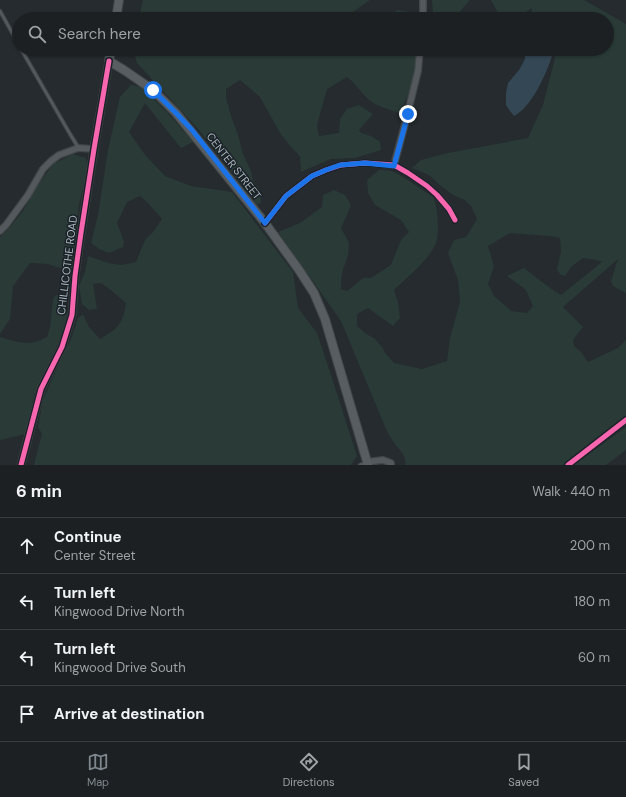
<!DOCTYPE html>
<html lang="en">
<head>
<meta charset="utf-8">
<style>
  body { margin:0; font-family:"DM Sans",sans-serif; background:#25282a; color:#f1f3f6 }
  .stop { position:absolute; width:12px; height:12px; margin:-9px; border:3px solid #1a73e8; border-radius:50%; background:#fff }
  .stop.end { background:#1a73e8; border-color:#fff; box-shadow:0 1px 4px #0008 }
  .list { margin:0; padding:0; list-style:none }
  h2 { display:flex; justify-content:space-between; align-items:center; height:52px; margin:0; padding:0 16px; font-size:17px }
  h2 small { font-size:13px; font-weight:400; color:#a0a3a5 }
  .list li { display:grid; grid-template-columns:26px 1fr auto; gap:12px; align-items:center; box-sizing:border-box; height:56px; padding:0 16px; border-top:1px solid #3a3e40 }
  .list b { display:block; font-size:15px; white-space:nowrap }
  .list p { margin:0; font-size:13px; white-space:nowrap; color:#a0a3a5 }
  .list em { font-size:13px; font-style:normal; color:#a0a3a5 }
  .icon { flex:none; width:22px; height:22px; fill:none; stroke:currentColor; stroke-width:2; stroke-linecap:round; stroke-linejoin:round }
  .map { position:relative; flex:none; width:626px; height:465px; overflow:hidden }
  .search { position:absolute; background:#1c2022; box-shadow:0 1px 3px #0004; left:12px; right:12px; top:12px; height:44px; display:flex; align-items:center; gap:10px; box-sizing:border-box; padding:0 14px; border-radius:22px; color:#a0a3a5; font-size:15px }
  .sheet { height:276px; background:#1c2022 }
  nav { display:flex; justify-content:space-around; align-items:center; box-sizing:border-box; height:56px; border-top:1px solid #3a3e40; background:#1c2022; font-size:11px; color:#a0a3a5 }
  nav a { display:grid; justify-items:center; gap:2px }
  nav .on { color:#7e878d }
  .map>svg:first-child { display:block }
  .green { fill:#293a37; fill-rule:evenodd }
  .water { fill:#344754 }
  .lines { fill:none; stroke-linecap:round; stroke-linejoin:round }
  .service-casing { stroke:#424749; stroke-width:4.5 }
  .minor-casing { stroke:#424749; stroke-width:8 }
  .tertiary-casing { stroke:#424749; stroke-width:9 }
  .secondary-casing { stroke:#424749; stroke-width:10 }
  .service { stroke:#54595d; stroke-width:2.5 }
  .minor { stroke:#54595d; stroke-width:5.5 }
  .tertiary { stroke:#54595d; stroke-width:7 }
  .secondary { stroke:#585d62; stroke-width:8 }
  .cycleway-casing { stroke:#1a2228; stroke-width:8 }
  .cycleway { stroke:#f766af; stroke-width:5 }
  .route { stroke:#1a73e8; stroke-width:5 }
  .labels { text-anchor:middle; stroke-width:3; stroke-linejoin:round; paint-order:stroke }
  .street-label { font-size:11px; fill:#aeb8c0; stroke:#1a2228 }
</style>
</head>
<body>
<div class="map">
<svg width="626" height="465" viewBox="0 0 626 465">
  <rect width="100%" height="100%" fill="#252b2e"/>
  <g class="green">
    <polygon points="143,0 370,0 353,12 364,19 139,19"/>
    <polygon points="432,0 470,0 455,17 455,19 439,19 433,12"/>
    <path d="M491 0H584L626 24V293L613 286 611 281 618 259 563 307 583 327 573 340 574 346 581 352 588 362 618 348 626 340V417L563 465H405C407 455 398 449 393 441 390 437 388 433 386 429L341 321 278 232 300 223 322 207 323 195 334 190 345 195 351 205 347 215 341 228 349 243 348 255 343 270 341 280V289L347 291 363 278H371L391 265 401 240 409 232 401 220 375 205 368 193 367 180 379 170C384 170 389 170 394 172 397 173 431 195 433 197 438 205 440 237 435 245 427 262 407 277 394 290L398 302 400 318 393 326 368 308 357 314V326L365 333 375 339 382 347 386 354 394 363 422 369 447 361 450 338 460 302 458 280 448 253 454 240 466 237 477 219 471 206 465 200 453 195 440 185 429 175 412 168 421 160 448 153 528 138 543 105 555 58 548 49H607V19H532V8L522 14 517 19H499L497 11ZM510 233 550 236 560 238 561 251 557 270 561 275 565 276 571 267 583 258 597 260 602 262 561 295C548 287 536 277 524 268L507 276 526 290 533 306 527 313 511 311 494 296 488 284 494 266 488 246Z"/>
    <polygon points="397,10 411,12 420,19 386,19"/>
    <path d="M133 49H417C415 70 411 95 399 113 388 109 375 106 367 98 360 91 356 84 347 77L327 89 317 125 319 136 339 133 340 119 347 109 359 105 373 114 359 130 361 133 371 136 380 142 381 150 355 158 331 159 301 172 300 156 291 147 280 133 260 97 240 80 226 89V98L231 116 238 135 243 154 251 171 253 181 260 190 261 203 257 205 198 129 137 63Z"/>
    <path d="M131 85 141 87 167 112 193 142 181 148 145 103 129 132 146 156 165 176 191 186 232 192 293 272 298 308 317 333 331 375 357 456 351 465H34L42 434 38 427 43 400 62 357 71 339 78 318 83 314 89 327 100 339C117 329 123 325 126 303L108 288 101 283 93 284 97 309 89 310 82 304 79 286 85 272 88 256 108 263 122 265 136 262 145 240 153 232 162 219 148 203 140 196 127 202 117 223 124 242 123 247 109 253 99 249 91 243 98 215 108 150 120 97Z"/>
    <polygon points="73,154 86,158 88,170 79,204 72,272 48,264 30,263 13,286 10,319 0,334 0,237 9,228 23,211 34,191 53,164"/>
    <path d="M56 295 63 297 67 316 58 344 34 395 26 434 0 440V337C10 340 24 345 35 342 39 341 43 339 47 337L50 327 53 299Z"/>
    <polygon points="626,427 626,450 606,465 574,465"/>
  </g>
  <path class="water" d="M525 49H546L552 56C546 74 532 107 514 116L510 111 506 105V93L508 83 519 70 525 59Z"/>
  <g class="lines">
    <defs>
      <g id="service">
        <polyline points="0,11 19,45"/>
        <polyline points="21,49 70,134 78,147"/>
        <polyline points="360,465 365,463"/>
      </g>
      <g id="minor">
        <polyline points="423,19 423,0"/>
        <polyline points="394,165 405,124 418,71 420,49"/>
        <polyline points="265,223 286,196 312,176 326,170 341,165 365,163 394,165 408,173 427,186 437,195 449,209 455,220"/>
        <polyline points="0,231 6,225 28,195 43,169 51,161 59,155 78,148 94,149"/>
        <polyline points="367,462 383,460 391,463 391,465"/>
        <polyline points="568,465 626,420"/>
      </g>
      <polyline id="tertiary" points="21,465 41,389 62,347 72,315 75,276 81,233 94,149 109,61"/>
      <g id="secondary">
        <polyline points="116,19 119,0"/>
        <polyline points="111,49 109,61 124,70 153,90 176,113 265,223 299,270 314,293 325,319 368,465"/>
      </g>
    </defs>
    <use href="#service" class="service-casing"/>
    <use href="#minor" class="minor-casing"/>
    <use href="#tertiary" class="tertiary-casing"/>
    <use href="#secondary" class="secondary-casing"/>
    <use href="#service" class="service"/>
    <use href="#minor" class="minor"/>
    <use href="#tertiary" class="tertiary"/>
    <use href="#secondary" class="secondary"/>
    <defs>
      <g id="cycleway">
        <polyline points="265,223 286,196 312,176 326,170 341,165 365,163 394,165 408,173 427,186 437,195 449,209 455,220"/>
        <polyline points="21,465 41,389 62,347 72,315 75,276 81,233 94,149 109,61"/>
        <polyline points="568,465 626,420"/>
      </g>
    </defs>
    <use href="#cycleway" class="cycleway-casing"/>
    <use href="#cycleway" class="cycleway"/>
  </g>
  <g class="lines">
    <polyline class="route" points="153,90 176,113 192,130 265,223 286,196 312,176 326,170 340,165 365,163 394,166 408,114"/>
  </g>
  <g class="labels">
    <g class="street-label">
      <text transform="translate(234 166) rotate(52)" y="4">CENTER STREET</text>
      <text transform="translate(67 265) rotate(-83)" y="4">CHILLICOTHE ROAD</text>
    </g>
  </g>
</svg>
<div class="stop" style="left:153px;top:90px"></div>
<div class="stop end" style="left:408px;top:114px"></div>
<div class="search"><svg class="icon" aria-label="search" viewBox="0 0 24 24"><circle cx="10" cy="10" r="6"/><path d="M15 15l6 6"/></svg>Search here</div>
</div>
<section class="sheet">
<h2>6 min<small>Walk · 440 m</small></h2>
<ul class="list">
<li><svg class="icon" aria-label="ahead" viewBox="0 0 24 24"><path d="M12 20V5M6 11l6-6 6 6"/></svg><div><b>Continue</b><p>Center Street</p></div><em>200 m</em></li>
<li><svg class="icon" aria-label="left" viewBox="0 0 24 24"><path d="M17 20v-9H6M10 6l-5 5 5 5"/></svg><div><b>Turn left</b><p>Kingwood Drive North</p></div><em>180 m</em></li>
<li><svg class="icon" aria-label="left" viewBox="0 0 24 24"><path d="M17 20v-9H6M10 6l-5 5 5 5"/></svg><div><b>Turn left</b><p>Kingwood Drive South</p></div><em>60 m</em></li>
<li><svg class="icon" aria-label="arrive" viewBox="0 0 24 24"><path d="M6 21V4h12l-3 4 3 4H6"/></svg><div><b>Arrive at destination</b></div></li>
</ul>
</section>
<nav>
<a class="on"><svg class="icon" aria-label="map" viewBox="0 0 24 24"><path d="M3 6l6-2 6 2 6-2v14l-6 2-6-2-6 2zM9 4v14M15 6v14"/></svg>Map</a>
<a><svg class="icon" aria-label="directions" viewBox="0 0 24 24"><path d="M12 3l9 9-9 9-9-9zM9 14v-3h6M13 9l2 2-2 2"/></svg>Directions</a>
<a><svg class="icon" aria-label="saved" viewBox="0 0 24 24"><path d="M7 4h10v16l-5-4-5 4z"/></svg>Saved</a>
</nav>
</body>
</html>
